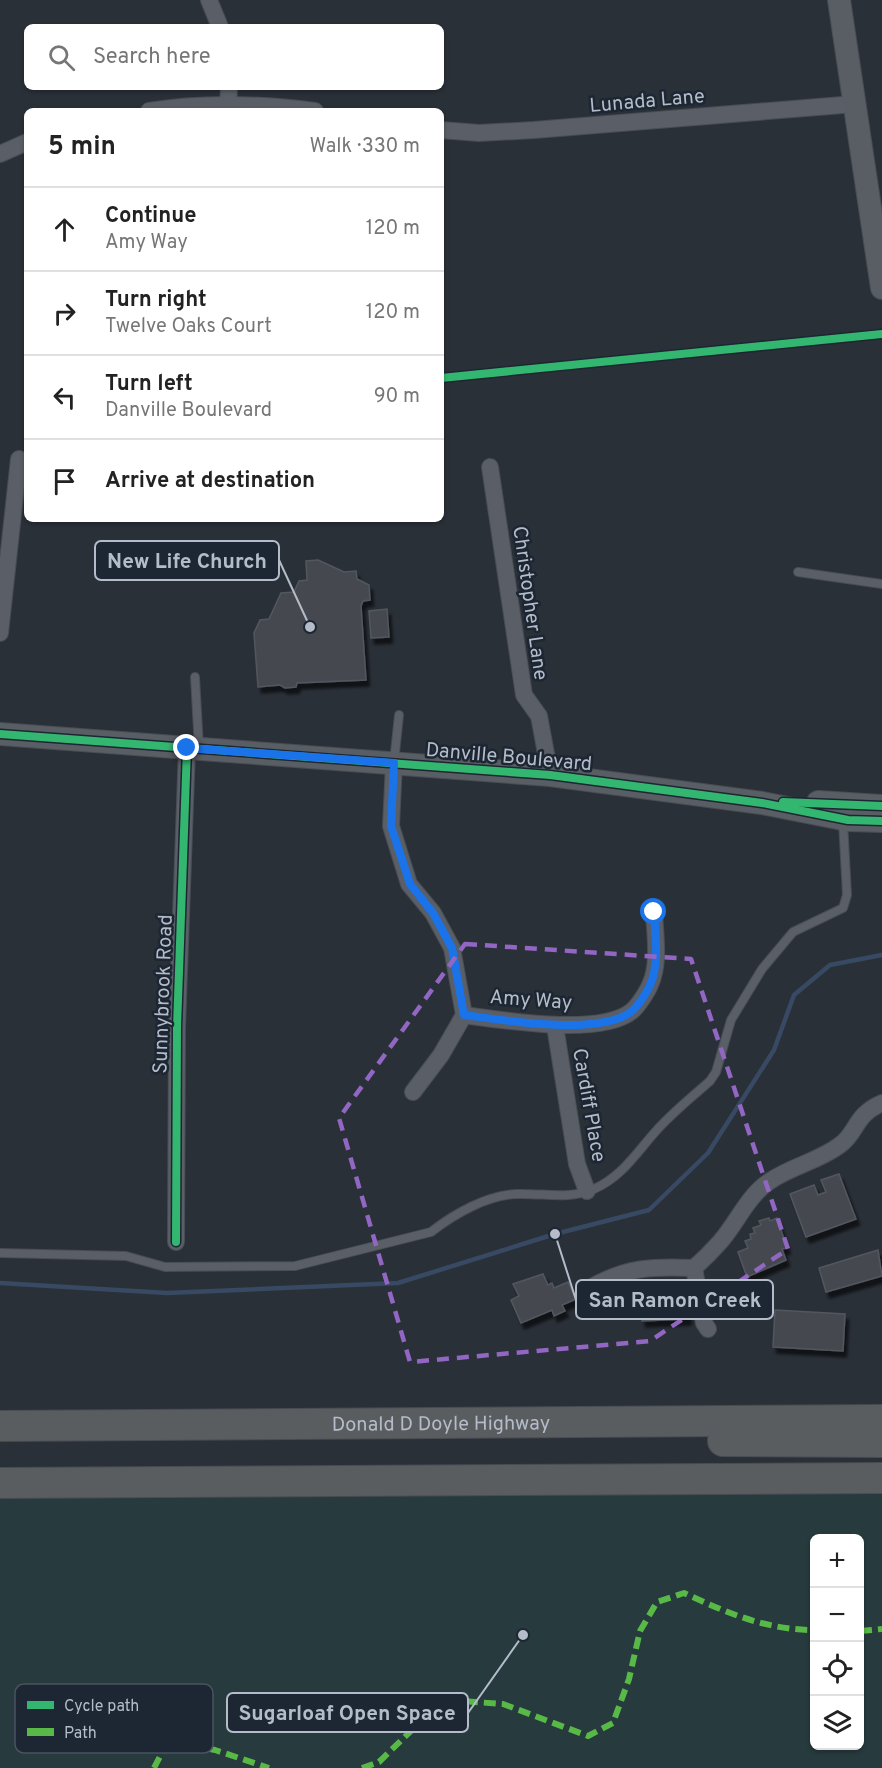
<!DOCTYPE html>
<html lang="en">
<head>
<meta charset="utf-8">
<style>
  body { margin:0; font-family:Overpass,sans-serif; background:#f2f2f2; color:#222 }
  .controls { position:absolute; right:18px; bottom:18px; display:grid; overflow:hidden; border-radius:9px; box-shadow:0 2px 4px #0004 }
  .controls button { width:54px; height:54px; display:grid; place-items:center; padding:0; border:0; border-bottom:2px solid #e0e0e0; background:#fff; color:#222; font:30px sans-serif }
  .stop { position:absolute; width:18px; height:18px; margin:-14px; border:4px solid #1a73e8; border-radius:50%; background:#fff }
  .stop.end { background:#1a73e8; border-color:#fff; box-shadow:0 2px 6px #0008 }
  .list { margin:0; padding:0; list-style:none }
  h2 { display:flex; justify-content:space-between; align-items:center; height:78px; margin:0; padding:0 24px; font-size:26px }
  h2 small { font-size:20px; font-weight:400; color:#767676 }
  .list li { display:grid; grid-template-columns:39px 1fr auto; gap:18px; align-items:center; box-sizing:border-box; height:84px; padding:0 24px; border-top:2px solid #e0e0e0 }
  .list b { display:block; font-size:22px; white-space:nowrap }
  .list p { margin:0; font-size:20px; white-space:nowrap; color:#767676 }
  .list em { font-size:20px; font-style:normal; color:#767676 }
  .icon { flex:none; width:33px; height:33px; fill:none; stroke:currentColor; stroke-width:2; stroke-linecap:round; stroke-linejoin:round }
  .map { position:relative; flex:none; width:882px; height:1768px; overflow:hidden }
  .search { position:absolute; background:#fff; box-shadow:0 2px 4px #0004; left:24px; top:24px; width:420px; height:66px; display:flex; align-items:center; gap:15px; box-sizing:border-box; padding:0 21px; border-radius:9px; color:#767676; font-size:22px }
  .panel { position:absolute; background:#fff; box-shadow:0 2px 4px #0004; left:24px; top:108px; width:420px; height:414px; border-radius:9px }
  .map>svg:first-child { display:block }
  .green { fill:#273a3e; fill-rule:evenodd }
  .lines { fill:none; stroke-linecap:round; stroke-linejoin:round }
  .stream { stroke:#384963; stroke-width:4.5 }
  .building { fill:#444950; stroke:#52575f; stroke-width:1.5; filter:url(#shadow) }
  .lane-casing { stroke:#484c53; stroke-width:10 }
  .street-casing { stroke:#484c53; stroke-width:18 }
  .secondary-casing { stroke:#484c53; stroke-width:24 }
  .highway-casing { stroke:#474c53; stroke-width:32 }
  .lane { stroke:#5a5e66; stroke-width:8 }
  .street { stroke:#5a5e66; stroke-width:16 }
  .secondary { stroke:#595d64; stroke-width:22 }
  .highway { stroke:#5a5d60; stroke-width:30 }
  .quiet { stroke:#58b947; stroke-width:6; stroke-dasharray:12 6; stroke-linecap:butt }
  .cycleway-casing { stroke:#1d2633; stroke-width:11 }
  .cycleway { stroke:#33b770; stroke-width:8 }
  .route { stroke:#1a73e8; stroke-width:8 }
  .marked { fill:none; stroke:#9266c3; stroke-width:4.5; stroke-dasharray:12 8; stroke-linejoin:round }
  .labels { text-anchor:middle; stroke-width:5; stroke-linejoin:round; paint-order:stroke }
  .street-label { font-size:20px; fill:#b4bcc9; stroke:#1d2633 }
  .key { fill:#1d2633; stroke:#4a5360; stroke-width:1.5 }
  .key-label { font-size:16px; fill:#b4bcc9 }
  .leader { fill:none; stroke:#b4bcc9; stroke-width:2 }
  .callout-dot { fill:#b4bcc9; stroke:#1d2633; stroke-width:2 }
  .callout { fill:#1d2633; stroke:#b4bcc9; stroke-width:2 }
  .callout-label { font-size:21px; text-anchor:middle; font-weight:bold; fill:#b4bcc9 }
</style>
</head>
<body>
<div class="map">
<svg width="882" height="1768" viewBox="0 0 882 1768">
  <defs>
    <filter id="shadow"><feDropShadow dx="3.5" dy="6" stdDeviation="1.5" flood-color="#0009"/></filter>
  </defs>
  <rect width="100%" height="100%" fill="#2a3038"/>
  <path class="green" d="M882 1478V1768H0V1483ZM814 1538H860V1746H814Z"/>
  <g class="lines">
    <polyline class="stream" points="0,1283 167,1293 398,1283 555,1234 649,1210 708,1153 774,1050 794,995 830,965 882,955"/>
  </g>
  <g class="building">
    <polygon points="318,560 344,572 356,571 357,579 369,585 370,600 363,601 361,606 366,680 297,683 296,687 285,688 280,685 258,687 254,633 260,620 269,619 281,593 294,592 299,581 307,580 306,561"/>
    <polygon points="387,609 389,637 371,638 369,611"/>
    <polygon points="839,1174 856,1219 806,1237 790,1194 814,1185 818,1195 826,1192 821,1180"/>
    <polygon points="769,1218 770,1221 777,1218 787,1248 782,1249 786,1260 747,1277 738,1252 748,1248 745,1241 751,1239 750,1234 755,1233 753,1228 761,1225 759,1221"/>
    <polygon points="878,1250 882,1276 826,1292 819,1268"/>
    <polygon points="543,1274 548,1285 552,1283 554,1288 568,1282 576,1299 562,1305 565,1311 554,1316 552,1310 521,1323 511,1300 519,1296 513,1284"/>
    <polygon points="662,1281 663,1300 687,1298 688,1319 642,1321 640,1282"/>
    <polygon points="775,1310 845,1314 843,1351 773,1347"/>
  </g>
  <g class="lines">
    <defs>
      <g id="lane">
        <polyline points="798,572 882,584"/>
        <polyline points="195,677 199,748"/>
        <polyline points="394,762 399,715"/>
        <path d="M0 1253 126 1256 165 1267 295 1266 431 1232C454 1214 487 1195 517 1194 544 1193 568 1200 594 1189 622 1177 637 1152 656 1131 672 1113 692 1097 710 1081L716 1072 731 1020 762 969 793 932 843 908 847 895 843 821"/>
      </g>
      <g id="street">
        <polyline points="209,0 220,27"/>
        <polyline points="228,107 229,87"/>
        <path d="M149 111C203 102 261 104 315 111"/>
        <polyline points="441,130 479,133 534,130 855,104"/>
        <polyline points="0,154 27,142"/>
        <polyline points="490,467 524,695 539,716 550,775"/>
        <polyline points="0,633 19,459"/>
        <polyline points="394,763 391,826 409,884 433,913 452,948 464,1015 441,1055 413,1092"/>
        <path d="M464 1015C502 1020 600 1037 632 1011 638 1006 647 992 650 985 660 964 655 934 654 912"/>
        <polyline points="555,1026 577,1164 587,1191"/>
        <polyline points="176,1242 177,1027 187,748"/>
        <polyline points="694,1268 704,1323 708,1329"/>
        <path d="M590 1288C626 1267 653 1266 694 1268 703 1260 712 1251 720 1242 737 1223 748 1195 770 1181 792 1166 819 1161 840 1145 858 1132 854 1115 882 1103"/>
      </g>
      <g id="secondary">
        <polyline points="839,0 882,288"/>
        <polyline points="0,734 550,775 762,803 848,820 882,821"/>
        <polyline points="818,802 882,806"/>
      </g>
      <g id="highway">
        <path id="s1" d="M0 1426 882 1420"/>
        <polyline points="723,1441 882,1442"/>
        <polyline points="0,1483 882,1478"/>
      </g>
    </defs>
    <use href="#lane" class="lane-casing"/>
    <use href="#street" class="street-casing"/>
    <use href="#secondary" class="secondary-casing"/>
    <use href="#highway" class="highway-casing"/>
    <use href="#lane" class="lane"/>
    <use href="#street" class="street"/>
    <use href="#secondary" class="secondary"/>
    <use href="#highway" class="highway"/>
    <g class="quiet">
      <polyline points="860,1631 882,1629"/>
      <polyline points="154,1768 168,1741 215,1750 269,1768"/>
      <path d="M362 1768 379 1762 416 1726 461 1701 503 1704 588 1736 613 1723 629 1679 640 1631 657 1602 684 1593C727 1613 767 1630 814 1630"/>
    </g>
    <defs>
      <g id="cycleway">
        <polyline points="441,378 882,334"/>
        <polyline points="0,734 550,775 762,803 848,820 882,821"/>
        <polyline points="783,802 882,806"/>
        <polyline points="176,1242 177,1027 187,748"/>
      </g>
    </defs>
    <use href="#cycleway" class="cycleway-casing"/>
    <use href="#cycleway" class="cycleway"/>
  </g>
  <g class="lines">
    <path class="route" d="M187 748 394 763 391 826 410 884 433 913 452 948 464 1015C503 1020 600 1037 632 1011 638 1006 647 992 650 985 660 964 655 934 654 912"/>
  </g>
  <path class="marked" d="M465 944 691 959 788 1249 650 1341 410 1362 339 1118Z"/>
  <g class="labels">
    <g class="street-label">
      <text transform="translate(647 100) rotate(-5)" y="7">Lunada Lane</text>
      <text transform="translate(531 603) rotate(82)" y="7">Christopher Lane</text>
      <text transform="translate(509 756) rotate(5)" y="7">Danville Boulevard</text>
      <text transform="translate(162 994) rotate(-88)" y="7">Sunnybrook Road</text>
      <text transform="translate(531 999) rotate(4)" y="7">Amy Way</text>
      <text transform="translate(590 1105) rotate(80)" y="7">Cardiff Place</text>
      <text dy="7" stroke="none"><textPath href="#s1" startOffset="441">Donald D Doyle Highway</textPath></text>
    </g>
  </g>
  <rect x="15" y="1684" width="198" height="69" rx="9" class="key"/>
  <rect x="27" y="1701" width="27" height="8" fill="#33b770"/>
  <rect x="27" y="1728" width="27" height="8" fill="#58b947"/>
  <g class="key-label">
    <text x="64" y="1711">Cycle path</text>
    <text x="64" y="1738">Path</text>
  </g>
  <path class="leader" d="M310 627L279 560M555 1234L576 1300M523 1635L468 1713"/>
  <g class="callout-dot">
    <circle cx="310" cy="627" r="6"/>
    <circle cx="555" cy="1234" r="6"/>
    <circle cx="523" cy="1635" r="6"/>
  </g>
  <g class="callout">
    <rect x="95" y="541" width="184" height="39" rx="6"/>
    <rect x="576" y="1280" width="197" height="39" rx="6"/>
    <rect x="227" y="1693" width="241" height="39" rx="6"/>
  </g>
  <g class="callout-label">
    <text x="187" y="568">New Life Church</text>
    <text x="675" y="1307">San Ramon Creek</text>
    <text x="347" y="1720">Sugarloaf Open Space</text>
  </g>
</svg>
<div class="controls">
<button>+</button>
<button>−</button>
<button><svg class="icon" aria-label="locate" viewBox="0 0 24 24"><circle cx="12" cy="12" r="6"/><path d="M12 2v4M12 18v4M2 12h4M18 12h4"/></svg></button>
<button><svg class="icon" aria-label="layers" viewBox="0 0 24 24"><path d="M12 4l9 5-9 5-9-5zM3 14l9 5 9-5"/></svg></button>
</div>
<div class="stop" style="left:654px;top:912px"></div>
<div class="stop end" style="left:187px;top:748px"></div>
<div class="search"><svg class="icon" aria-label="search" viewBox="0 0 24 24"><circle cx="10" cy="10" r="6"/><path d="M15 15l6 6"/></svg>Search here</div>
<section class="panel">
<h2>5 min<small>Walk · 330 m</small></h2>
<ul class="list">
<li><svg class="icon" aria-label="ahead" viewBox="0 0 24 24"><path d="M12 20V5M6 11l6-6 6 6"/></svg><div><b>Continue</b><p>Amy Way</p></div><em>120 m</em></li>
<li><svg class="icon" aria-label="right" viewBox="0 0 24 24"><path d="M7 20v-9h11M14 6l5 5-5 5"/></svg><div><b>Turn right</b><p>Twelve Oaks Court</p></div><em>120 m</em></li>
<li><svg class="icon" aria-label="left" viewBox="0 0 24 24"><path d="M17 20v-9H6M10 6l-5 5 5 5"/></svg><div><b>Turn left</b><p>Danville Boulevard</p></div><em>90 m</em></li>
<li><svg class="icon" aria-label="arrive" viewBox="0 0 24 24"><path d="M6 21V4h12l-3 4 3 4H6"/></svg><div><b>Arrive at destination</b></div></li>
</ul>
</section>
</div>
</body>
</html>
